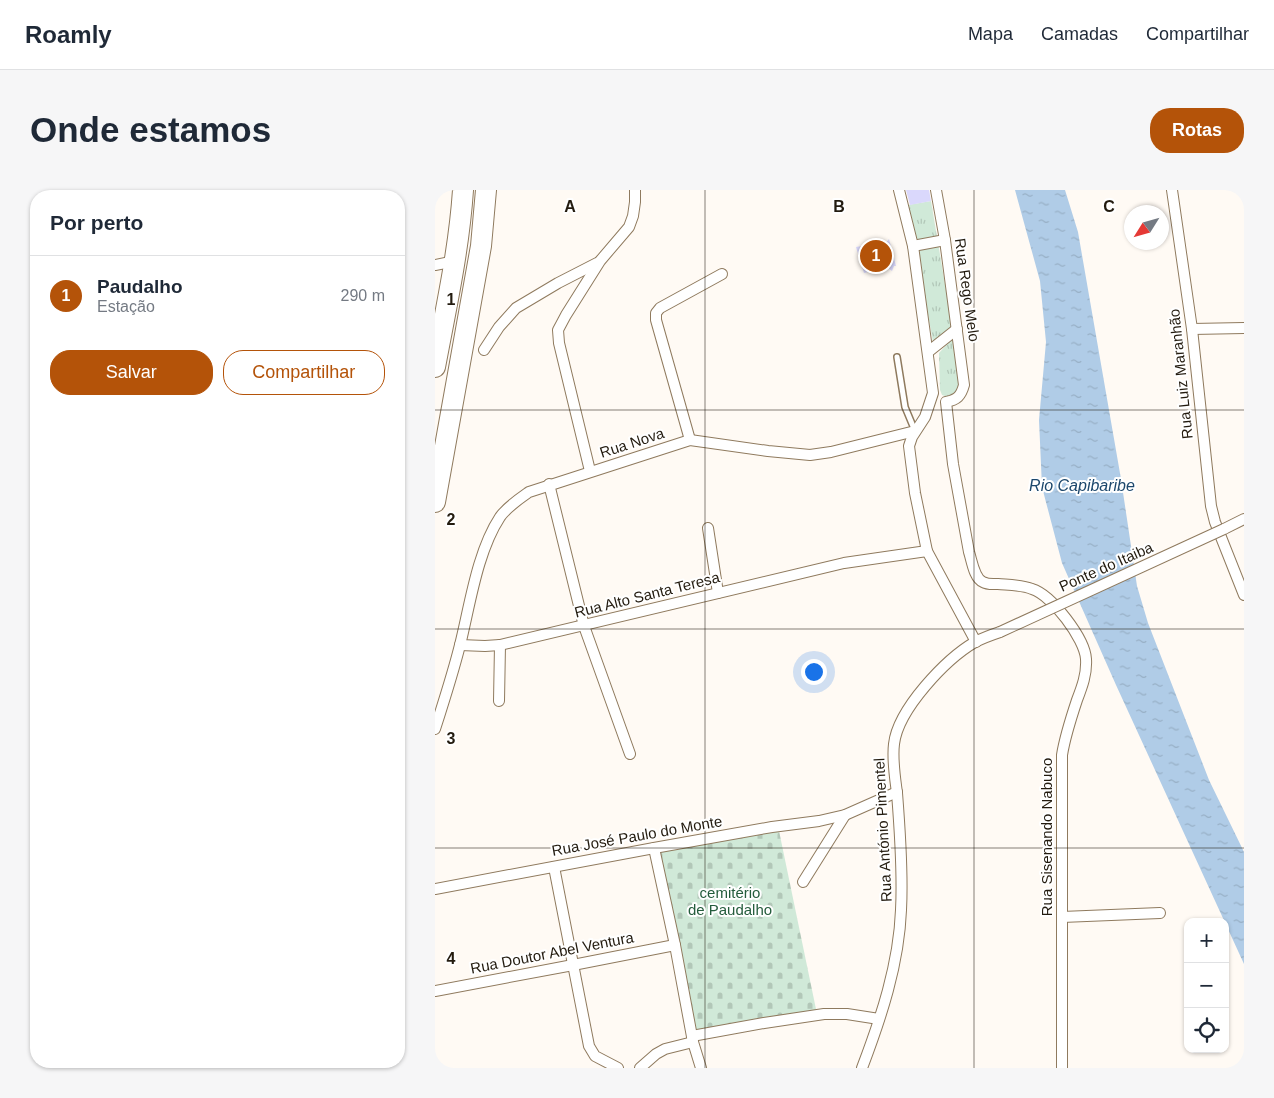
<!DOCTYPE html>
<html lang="pt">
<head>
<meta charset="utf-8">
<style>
  body { margin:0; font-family:Arial,sans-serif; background:#f6f6f7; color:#1f2937 }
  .controls { position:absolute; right:15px; bottom:15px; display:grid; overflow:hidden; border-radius:10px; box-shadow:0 1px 4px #0004 }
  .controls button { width:45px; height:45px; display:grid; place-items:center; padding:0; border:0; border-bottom:1px solid #e0e1e3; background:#fff; color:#1f2937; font:25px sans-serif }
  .compass { position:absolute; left:689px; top:15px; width:45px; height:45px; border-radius:50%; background:#fff; box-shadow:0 1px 4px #0004; rotate:233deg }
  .you { position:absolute; left:378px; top:481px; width:18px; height:18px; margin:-12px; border:4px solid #fff; border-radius:50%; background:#1a73e8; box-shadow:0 0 0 8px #1a73e833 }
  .badge { display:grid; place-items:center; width:32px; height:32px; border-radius:50%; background:#b45309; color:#fff; font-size:16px; font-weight:700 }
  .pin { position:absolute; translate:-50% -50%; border:2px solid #fff; box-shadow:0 1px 5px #0006 }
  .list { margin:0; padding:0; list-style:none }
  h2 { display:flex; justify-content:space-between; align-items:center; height:65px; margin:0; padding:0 20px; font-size:21px }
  h2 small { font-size:16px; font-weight:400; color:#747a83 }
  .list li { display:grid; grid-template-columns:32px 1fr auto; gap:15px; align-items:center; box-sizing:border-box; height:80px; padding:0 20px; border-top:1px solid #e0e1e3 }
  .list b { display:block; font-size:19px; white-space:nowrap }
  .list p { margin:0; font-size:16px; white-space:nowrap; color:#747a83 }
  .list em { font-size:16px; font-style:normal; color:#747a83 }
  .actions { display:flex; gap:10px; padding:15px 20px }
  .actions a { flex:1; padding:11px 0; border:1px solid #b45309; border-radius:20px; text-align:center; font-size:18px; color:#b45309 }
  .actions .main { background:#b45309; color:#fff }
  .icon { flex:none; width:28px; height:28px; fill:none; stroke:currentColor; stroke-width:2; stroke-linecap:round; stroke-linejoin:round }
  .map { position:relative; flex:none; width:809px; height:878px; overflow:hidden; border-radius:20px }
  header { display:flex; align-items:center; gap:30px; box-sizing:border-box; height:70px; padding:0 25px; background:#fff; border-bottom:1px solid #e0e1e3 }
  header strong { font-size:24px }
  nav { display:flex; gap:28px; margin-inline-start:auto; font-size:18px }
  .intro { display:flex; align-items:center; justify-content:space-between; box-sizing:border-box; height:120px; padding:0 30px }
  h1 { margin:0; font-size:35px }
  .button { padding:12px 22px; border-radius:20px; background:#b45309; color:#fff; font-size:18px; font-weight:700 }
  main { display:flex; gap:30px; padding:0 30px }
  aside { flex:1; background:#fff; border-radius:20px; box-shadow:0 1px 4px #0004 }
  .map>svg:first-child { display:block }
  .cemetery { fill:url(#cemetery-stones) }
  .park { fill:url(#park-tufts) }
  .water { fill:url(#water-ripples) }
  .building { fill:#dad8fc }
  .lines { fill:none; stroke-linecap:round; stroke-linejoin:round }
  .lane-casing { stroke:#8f7a5e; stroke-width:8 }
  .street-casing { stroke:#8f7a5e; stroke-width:12 }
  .highway-casing { stroke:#8f7a5e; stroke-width:22 }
  .lane { stroke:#fff; stroke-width:5 }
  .street { stroke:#fff; stroke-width:10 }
  .highway { stroke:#fff; stroke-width:20 }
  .street-bridge-casing { stroke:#8f7a5e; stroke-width:12; stroke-linecap:butt }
  .street-bridge { stroke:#fff; stroke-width:10 }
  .grid { fill:none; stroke:#231b0f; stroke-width:1; stroke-opacity:0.55 }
  .labels { text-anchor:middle; stroke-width:4; stroke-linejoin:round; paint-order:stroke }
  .street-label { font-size:15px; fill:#231b0f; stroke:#fff }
  .park-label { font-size:15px; fill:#245c3c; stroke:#fff }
  .water-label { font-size:16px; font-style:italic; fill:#1c476c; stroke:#fff }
  .grid-label { font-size:16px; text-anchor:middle; font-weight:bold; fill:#231b0f; stroke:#fff; stroke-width:4; stroke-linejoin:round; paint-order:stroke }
</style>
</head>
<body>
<header>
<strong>Roamly</strong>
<nav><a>Mapa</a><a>Camadas</a><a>Compartilhar</a></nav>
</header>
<div class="intro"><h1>Onde estamos</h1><a class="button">Rotas</a></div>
<main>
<aside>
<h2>Por perto<small></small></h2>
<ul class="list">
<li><span class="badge">1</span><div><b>Paudalho</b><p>Estação</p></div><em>290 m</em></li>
</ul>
<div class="actions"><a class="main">Salvar</a><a>Compartilhar</a></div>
</aside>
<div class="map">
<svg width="809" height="878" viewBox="0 0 809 878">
  <defs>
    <pattern id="cemetery-stones" width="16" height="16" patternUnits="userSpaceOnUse" patternTransform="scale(1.25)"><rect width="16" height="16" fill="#d0e9d8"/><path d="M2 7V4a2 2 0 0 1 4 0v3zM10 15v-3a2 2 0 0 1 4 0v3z" fill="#b2c7b8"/></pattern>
    <pattern id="park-tufts" width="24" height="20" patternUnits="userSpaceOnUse" patternTransform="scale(1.25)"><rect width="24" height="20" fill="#d0e9d8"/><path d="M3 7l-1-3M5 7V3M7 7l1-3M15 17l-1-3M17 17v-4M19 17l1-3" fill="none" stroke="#b2c7b8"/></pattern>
    <pattern id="water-ripples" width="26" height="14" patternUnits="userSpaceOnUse" patternTransform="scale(1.25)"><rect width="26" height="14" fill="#b0cce7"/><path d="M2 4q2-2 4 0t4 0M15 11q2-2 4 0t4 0" fill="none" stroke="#97afc5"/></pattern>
  </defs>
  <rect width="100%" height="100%" fill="#fffaf4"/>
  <polygon class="cemetery" points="343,636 382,824 260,844 220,658"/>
  <g class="park">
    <polygon points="496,11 517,136 498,152 473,15"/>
    <polygon points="517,149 521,152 529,194 523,201 513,207 507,205 505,200 504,163"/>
  </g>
  <polygon class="water" points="580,0 630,0 643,42 686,289 702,396 713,433 774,590 809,662 809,774 681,495 627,373 607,297 604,230 611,152 605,91"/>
  <g class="building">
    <polygon points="471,0 494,0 496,11 475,15"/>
    <polygon points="454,49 461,76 459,76 457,81 452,77 429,83 421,57 443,53 450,54"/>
  </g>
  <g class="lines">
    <defs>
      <polyline id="lane" points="462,167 470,217 480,241"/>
      <g id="street">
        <polyline points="464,0 478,56 498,203 490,227 477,247 474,256 480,303 492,361 541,452"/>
        <path d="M501 0 510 50 529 195C526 206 522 210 511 212L518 274 534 362C537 371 539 388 548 392 553 395 559 394 563 394 574 395 587 395 597 399 617 405 650 449 651 469 652 484 647 497 642 510 636 528 630 546 627 565V878"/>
        <polyline points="737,0 757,139 776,316 780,332 809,405"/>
        <polyline points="478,56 510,50"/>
        <polyline points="0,75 20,71"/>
        <polyline points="757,139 809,138"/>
        <polyline points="49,160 64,137 81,118 123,93 162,73"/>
        <polyline points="493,162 522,139"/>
        <polyline points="255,250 221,130 221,123 225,118 287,84"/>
        <polyline points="155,281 124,153 123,140 131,125 165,71 194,37 198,26 200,12 200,0"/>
        <polyline points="114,294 149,436 195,564"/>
        <polyline points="273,338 283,403"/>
        <polyline points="789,339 809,329"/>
        <polyline points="25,455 50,456 65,455 409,373 492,361"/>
        <polyline points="64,511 65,455"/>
        <path d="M0 539C9 511 18 483 25 455 35 415 42 362 65 327 72 317 84 309 94 302L255 250 333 261 375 265 396 262 480 241"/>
        <polyline points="219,658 240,755 258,852 266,878"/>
        <polyline points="119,677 154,856 160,866 183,878"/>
        <polyline points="368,692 410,625"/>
        <polyline points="0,699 219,658 337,637 384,631 410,625 462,602"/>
        <polyline points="627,727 725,723"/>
        <polyline points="0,801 138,775 240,755"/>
        <polyline points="257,846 329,833 389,824 412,824 444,829"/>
        <polyline points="205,878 221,864 230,859 258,852"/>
        <path d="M427 878C446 828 464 774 466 720 468 683 465 641 462 603 460 587 457 570 459 554 463 519 511 469 540 452 548 448 556 445 565 442"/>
      </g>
      <g id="highway">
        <path d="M0 177C11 118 24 60 28 0"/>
        <polyline points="0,312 46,56 51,0"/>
      </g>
    </defs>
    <use href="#lane" class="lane-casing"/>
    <use href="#street" class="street-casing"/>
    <use href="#highway" class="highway-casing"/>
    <use href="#lane" class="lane"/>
    <use href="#street" class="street"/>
    <use href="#highway" class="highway"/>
    <defs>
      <polyline id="street-bridge" points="565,442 789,339"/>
    </defs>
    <use href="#street-bridge" class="street-bridge-casing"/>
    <use href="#street-bridge" class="street-bridge"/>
  </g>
  <path class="grid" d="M270 0V878M539 0V878M0 220H809M0 439H809M0 658H809"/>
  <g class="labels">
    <g class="street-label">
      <text transform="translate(532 100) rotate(82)" y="5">Rua Rego Melo</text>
      <text transform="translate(746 184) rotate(-96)" y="5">Rua Luiz Maranhão</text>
      <text transform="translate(197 253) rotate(-18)" y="5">Rua Nova</text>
      <text transform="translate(671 377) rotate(-24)" y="5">Ponte do Itaiba</text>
      <text transform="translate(212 405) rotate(-14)" y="5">Rua Alto Santa Teresa</text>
      <text transform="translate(448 640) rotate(-93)" y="5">Rua António Pimentel</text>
      <text transform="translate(202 646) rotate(-10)" y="5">Rua José Paulo do Monte</text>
      <text transform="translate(612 647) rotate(-90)" y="5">Rua Sisenando Nabuco</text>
      <text transform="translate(117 763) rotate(-11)" y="5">Rua Doutor Abel Ventura</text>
    </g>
    <g class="park-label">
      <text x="295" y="708">cemitério<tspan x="295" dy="17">de Paudalho</tspan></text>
    </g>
    <g class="water-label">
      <text x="647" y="301">Rio Capibaribe</text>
    </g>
  </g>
  <g class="grid-label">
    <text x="135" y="22">A</text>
    <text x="404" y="22">B</text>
    <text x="674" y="22">C</text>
    <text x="16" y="115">1</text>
    <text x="16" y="335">2</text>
    <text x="16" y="554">3</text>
    <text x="16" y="774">4</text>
  </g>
</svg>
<div class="controls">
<button>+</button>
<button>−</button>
<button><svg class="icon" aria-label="locate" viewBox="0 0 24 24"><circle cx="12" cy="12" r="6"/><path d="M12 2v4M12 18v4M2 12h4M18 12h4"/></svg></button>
</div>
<svg class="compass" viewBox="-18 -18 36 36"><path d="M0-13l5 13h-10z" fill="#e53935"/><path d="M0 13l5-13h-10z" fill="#747a83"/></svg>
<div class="you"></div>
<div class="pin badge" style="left:441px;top:66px">1</div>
</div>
</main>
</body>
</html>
